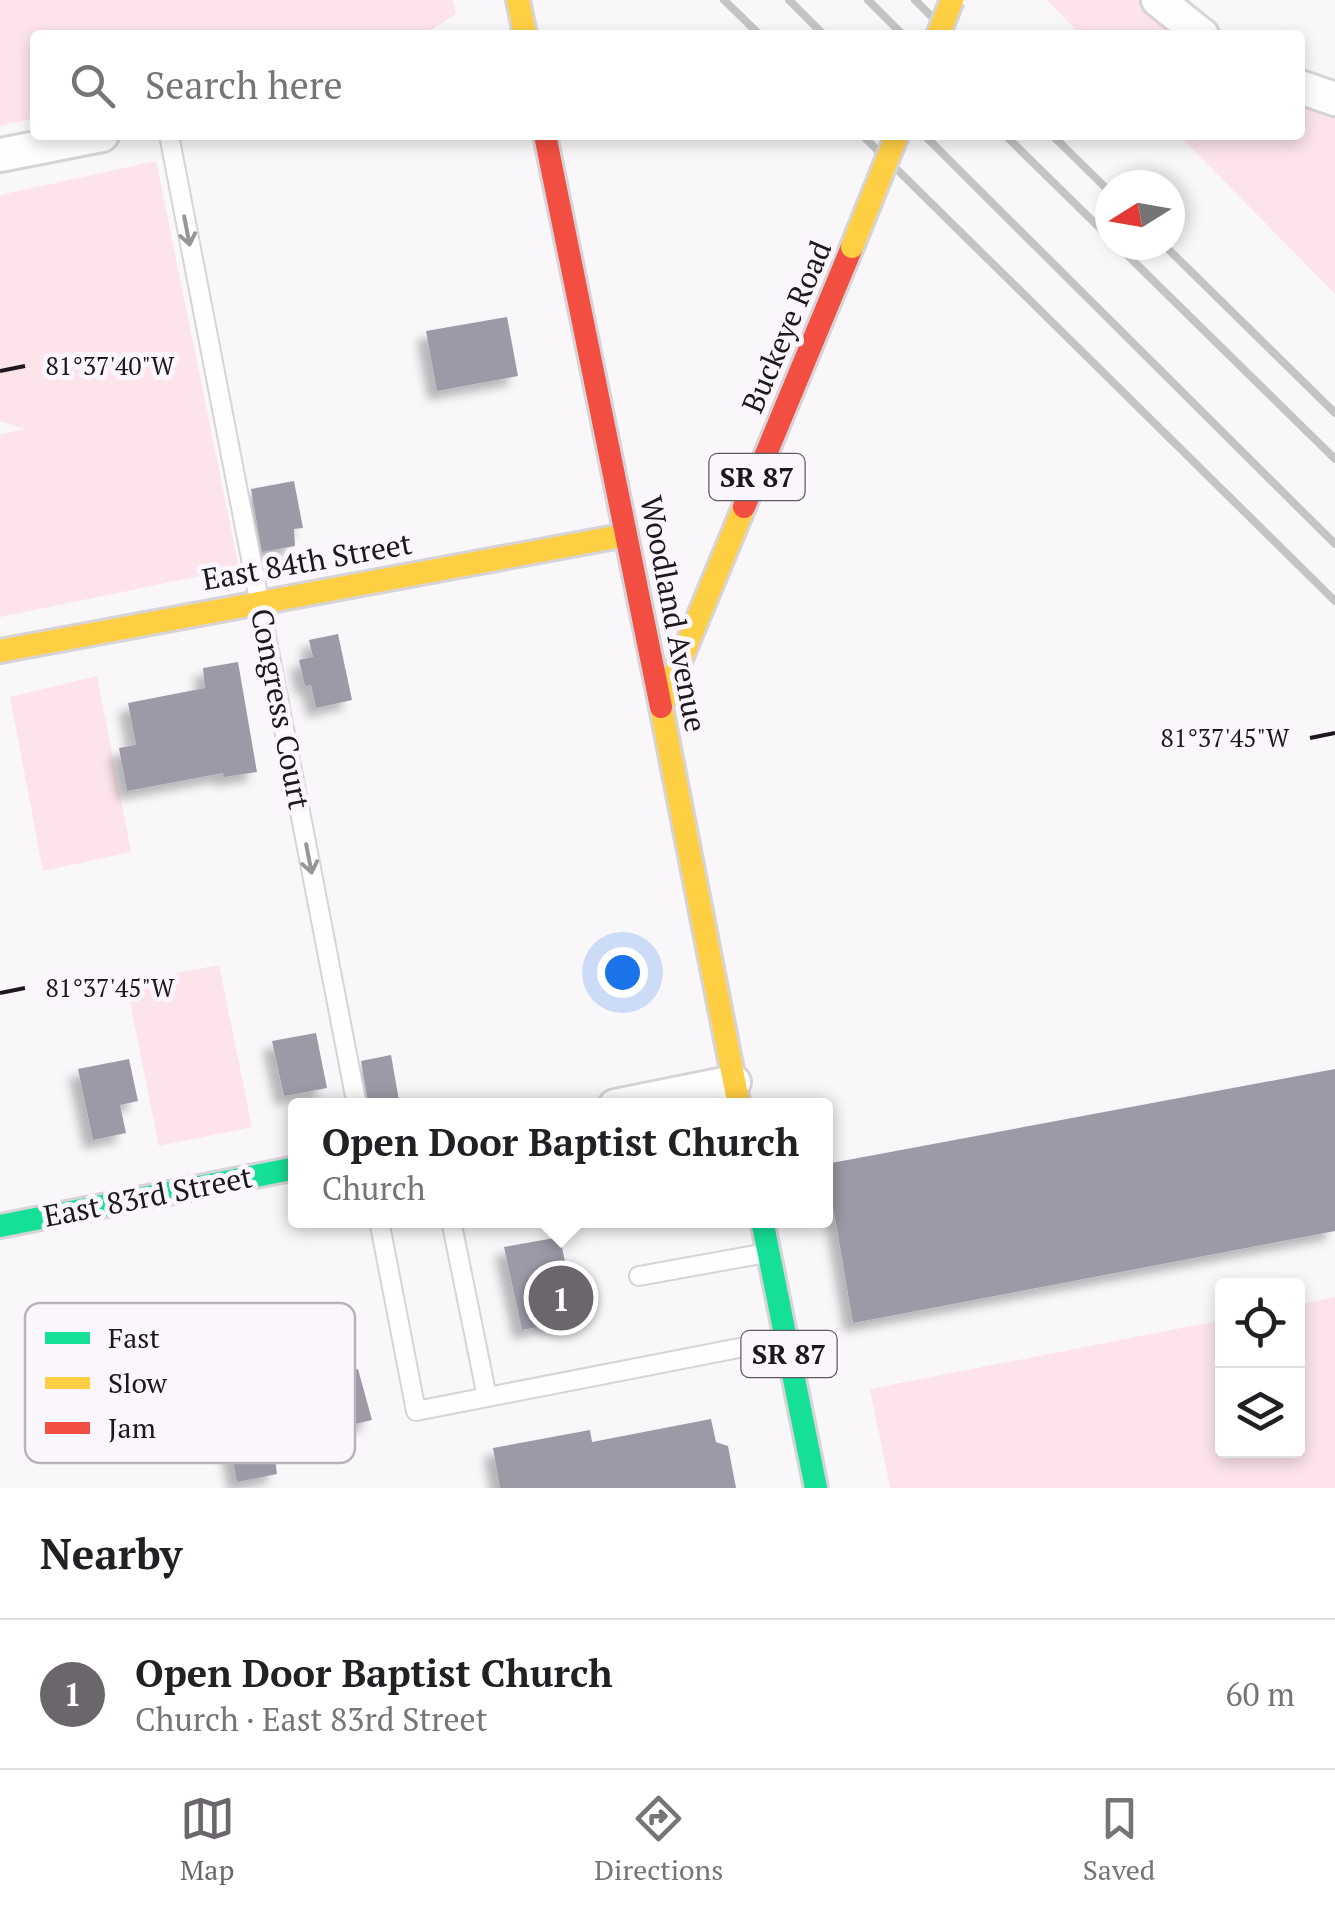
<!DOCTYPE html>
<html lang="en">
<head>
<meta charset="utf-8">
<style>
  body { margin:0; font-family:"PT Serif",serif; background:#f2f2f2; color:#202124 }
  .controls { position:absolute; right:30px; bottom:30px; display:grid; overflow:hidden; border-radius:10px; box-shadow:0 5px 15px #0003 }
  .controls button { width:90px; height:90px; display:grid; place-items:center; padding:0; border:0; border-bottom:2px solid #e0e0e0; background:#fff; color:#202124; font:50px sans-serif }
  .compass { position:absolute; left:1095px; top:170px; width:90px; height:90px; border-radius:50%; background:#fff; box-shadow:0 5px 15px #0003; rotate:259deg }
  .you { position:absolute; left:622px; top:972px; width:35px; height:35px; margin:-25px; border:8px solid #fff; border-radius:50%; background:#1a73e8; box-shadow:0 0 0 15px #1a73e833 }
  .badge { display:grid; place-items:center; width:65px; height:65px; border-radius:50%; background:#6a666b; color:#fff; font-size:32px; font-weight:700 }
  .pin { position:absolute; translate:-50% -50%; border:5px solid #fff; box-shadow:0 2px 10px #0006 }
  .popup { position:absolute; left:288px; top:1098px; width:545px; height:130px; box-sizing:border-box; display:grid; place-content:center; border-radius:10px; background:#fff; filter:drop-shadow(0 2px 8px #0005); font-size:32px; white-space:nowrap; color:#757577 }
  .popup b { font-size:38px; color:#202124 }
  .popup::after { content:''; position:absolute; left:50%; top:100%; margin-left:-20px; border:20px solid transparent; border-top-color:#fff }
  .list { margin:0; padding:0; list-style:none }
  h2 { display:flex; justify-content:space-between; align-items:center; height:130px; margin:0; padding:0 40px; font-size:42px }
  h2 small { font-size:32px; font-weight:400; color:#757577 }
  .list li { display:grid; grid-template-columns:65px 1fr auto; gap:30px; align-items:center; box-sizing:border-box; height:150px; padding:0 40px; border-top:2px solid #e0e0e0 }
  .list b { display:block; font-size:38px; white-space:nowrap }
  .list p { margin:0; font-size:32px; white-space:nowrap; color:#757577 }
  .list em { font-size:32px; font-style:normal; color:#757577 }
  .icon { flex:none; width:55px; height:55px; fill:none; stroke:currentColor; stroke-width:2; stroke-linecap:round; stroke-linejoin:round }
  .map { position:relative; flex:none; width:1335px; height:1488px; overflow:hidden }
  .search { position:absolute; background:#fff; box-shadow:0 5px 15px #0003; left:30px; right:30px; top:30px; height:110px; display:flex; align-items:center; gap:25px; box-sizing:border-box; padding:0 35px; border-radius:10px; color:#757577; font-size:38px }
  .sheet { height:280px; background:#fff }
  nav { display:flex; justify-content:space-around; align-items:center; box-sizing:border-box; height:140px; border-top:2px solid #e0e0e0; background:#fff; font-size:28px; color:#757577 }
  nav a { display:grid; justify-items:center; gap:5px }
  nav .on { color:#6a666b }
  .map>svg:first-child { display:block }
  .green { fill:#fce4ea }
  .building { fill:#9d99a6; filter:url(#shadow) }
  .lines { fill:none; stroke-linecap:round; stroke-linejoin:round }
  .lane-casing { stroke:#d7d4d8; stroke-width:22 }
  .street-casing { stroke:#d7d4d8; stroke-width:38 }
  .fast-casing { stroke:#d7d4d8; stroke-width:28 }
  .slow-casing { stroke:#d7d4d8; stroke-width:28 }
  .jam-casing { stroke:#d7d4d8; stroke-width:28 }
  .lane { stroke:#fefefe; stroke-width:18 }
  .street { stroke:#fefefe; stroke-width:32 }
  .fast { stroke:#16e098; stroke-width:22 }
  .slow { stroke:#ffcf43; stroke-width:22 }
  .jam { stroke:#f24e42; stroke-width:22 }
  .rail { stroke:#c5c4c5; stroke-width:8 }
  .slow-bridge-casing { stroke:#d7d4d8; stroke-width:28; stroke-linecap:butt }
  .slow-bridge { stroke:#ffcf43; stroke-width:22 }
  .oneway { stroke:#989699 }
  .ticks { fill:none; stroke:#1c181d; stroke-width:4 }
  .labels { text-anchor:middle; stroke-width:10; stroke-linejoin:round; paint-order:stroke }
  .shield { fill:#fbf5fd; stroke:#5f5a60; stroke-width:2.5 }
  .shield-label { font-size:28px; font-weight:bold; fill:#1c181d }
  .street-label { font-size:30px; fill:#1c181d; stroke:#fbf5fd }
  .key { fill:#fbf5fd; stroke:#b8b3ba; stroke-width:2.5 }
  .key-label { font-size:28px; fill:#1c181d }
  .ticks-label { font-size:25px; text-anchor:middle; fill:#1c181d; stroke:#fbf5fd; stroke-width:10; stroke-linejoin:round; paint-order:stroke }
</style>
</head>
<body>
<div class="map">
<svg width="1335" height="1488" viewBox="0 0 1335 1488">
  <defs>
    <filter id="shadow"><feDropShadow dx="-9" dy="9" stdDeviation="5" flood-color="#0004"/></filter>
  </defs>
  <rect width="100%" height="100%" fill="#faf7fb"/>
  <g class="green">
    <polygon points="0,0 453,0 456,14 423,35 35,35 35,118 0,126"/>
    <polygon points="1047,0 1158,0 1202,35 1081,35"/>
    <polygon points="1300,87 1335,99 1335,294 1179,135 1300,135"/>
    <polygon points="156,161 239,568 0,617 0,435 24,429 0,421 0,195"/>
    <polygon points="97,676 131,852 43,871 10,697"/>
    <polygon points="219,965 252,1127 159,1146 126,982"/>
    <polygon points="1335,1297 1335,1488 890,1488 870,1389 1222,1320 1222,1450 1298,1450 1298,1305"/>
  </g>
  <g class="building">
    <polygon points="507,317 518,376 437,391 426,331"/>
    <polygon points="294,481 303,528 294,529 295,546 262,552 251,489"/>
    <polygon points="338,634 352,700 316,708 311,685 305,686 299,660 313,657 309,640"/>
    <polygon points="238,662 257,772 224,777 223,773 127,791 119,748 136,745 128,703 205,688 203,668"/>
    <polygon points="316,1033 327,1088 284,1096 272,1041"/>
    <polygon points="391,1055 400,1106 369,1106 361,1061"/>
    <polygon points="129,1059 138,1101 120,1105 126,1133 93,1140 78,1069"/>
    <polygon points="1335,1069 1335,1231 853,1323 826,1164"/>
    <polygon points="560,1237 572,1297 564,1298 568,1321 522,1330 504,1247"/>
    <polygon points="358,1369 372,1420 334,1429 333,1423 272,1435 277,1474 237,1482 223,1411 326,1392 323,1376"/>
    <polygon points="711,1419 716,1442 728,1446 736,1488 500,1488 493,1448 590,1430 592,1442"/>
  </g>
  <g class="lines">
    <defs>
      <g id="lane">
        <polyline points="169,135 357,1106"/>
        <polyline points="379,1220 416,1411 780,1340"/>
        <polyline points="451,1220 487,1397"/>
        <polyline points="639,1276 766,1253"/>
      </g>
      <g id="street">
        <polyline points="1158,0 1202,35"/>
        <polyline points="1300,87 1335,99"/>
        <polyline points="0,155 102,135"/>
        <polyline points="615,1106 734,1082"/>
      </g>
      <g id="fast">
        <polyline points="762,1220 816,1488"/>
        <polyline points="0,1226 296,1168"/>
      </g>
      <g id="slow">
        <polyline points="518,0 525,35"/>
        <polyline points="0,651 626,535"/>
        <polyline points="739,1106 661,707 744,507"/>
      </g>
      <g id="jam">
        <polyline points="545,135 661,707"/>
        <polyline points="744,507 852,247"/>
      </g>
    </defs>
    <use href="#lane" class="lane-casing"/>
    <use href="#street" class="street-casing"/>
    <use href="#fast" class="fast-casing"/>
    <use href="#slow" class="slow-casing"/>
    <use href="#jam" class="jam-casing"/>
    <use href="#lane" class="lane"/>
    <use href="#street" class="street"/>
    <use href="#fast" class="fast"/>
    <use href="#slow" class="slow"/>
    <use href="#jam" class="jam"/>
    <g class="rail">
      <polyline points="724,0 760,35"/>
      <polyline points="789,0 824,35"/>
      <polyline points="868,0 903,35"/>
      <polyline points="915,0 950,35"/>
      <polyline points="862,135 1335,601"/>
      <polyline points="924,135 1335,544"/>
      <polyline points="1005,135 1110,238"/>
      <polyline points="1052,135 1110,192"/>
      <polyline points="1117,245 1335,459"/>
      <polyline points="1164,245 1335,413"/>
    </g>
    <defs>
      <g id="slow-bridge">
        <polyline points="938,35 952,0"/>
        <polyline points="852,247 897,135"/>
      </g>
    </defs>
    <use href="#slow-bridge" class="slow-bridge-casing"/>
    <use href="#slow-bridge" class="slow-bridge"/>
  </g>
  <defs><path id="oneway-shaft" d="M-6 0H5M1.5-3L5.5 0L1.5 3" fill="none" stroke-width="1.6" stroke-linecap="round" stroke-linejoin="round" transform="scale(2.5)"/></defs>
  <g class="oneway">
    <use href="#oneway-shaft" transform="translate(187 231) rotate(79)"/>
    <use href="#oneway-shaft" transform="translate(309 859) rotate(79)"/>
  </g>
  <path class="ticks" d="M0 371 25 366M1310 738 1335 733M0 993 25 988"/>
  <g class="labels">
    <g class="shield">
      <rect x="709.5" y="454" width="95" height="46" rx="8"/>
      <rect x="741.5" y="1331" width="95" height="46" rx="8"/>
    </g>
    <g class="shield-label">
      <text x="757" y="487">SR 87</text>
      <text x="789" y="1364">SR 87</text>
    </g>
    <g class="street-label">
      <text transform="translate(787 327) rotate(-67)" y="10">Buckeye Road</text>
      <text transform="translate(307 562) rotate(-10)" y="10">East 84th Street</text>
      <text transform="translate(673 614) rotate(79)" y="10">Woodland Avenue</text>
      <text transform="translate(280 709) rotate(79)" y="10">Congress Court</text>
      <text transform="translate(148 1197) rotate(-11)" y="10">East 83rd Street</text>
    </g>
  </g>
  <rect x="25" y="1303" width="330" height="160" rx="15" class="key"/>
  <rect x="45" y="1332" width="45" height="12" fill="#16e098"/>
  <rect x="45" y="1377" width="45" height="12" fill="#ffcf43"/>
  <rect x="45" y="1422" width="45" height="12" fill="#f24e42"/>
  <g class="key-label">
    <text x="108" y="1348">Fast</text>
    <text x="108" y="1393">Slow</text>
    <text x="108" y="1438">Jam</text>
  </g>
  <g class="ticks-label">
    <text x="110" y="375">81°37'40"W</text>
    <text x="1225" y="747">81°37'45"W</text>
    <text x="110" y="997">81°37'45"W</text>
  </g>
</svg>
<div class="controls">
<button><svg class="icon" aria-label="locate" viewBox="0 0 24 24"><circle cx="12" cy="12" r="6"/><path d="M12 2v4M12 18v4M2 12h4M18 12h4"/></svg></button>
<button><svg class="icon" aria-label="layers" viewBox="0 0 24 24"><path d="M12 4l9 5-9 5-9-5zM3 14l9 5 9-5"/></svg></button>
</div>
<svg class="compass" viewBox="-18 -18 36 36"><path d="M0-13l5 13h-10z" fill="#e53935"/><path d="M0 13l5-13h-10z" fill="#757577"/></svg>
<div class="you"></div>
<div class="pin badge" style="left:561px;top:1298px">1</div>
<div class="popup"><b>Open Door Baptist Church</b>Church</div>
<div class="search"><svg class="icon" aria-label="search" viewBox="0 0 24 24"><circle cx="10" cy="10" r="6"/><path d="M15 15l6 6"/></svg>Search here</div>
</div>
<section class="sheet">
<h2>Nearby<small></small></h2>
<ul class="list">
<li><span class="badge">1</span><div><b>Open Door Baptist Church</b><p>Church · East 83rd Street</p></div><em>60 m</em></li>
</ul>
</section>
<nav>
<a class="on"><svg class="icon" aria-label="map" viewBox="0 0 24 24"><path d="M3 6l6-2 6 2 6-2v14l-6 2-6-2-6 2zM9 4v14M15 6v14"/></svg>Map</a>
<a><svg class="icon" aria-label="directions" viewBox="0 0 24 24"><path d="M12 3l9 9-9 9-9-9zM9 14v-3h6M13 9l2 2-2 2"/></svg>Directions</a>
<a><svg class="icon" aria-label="saved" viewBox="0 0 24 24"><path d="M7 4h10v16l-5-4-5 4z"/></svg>Saved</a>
</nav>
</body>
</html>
